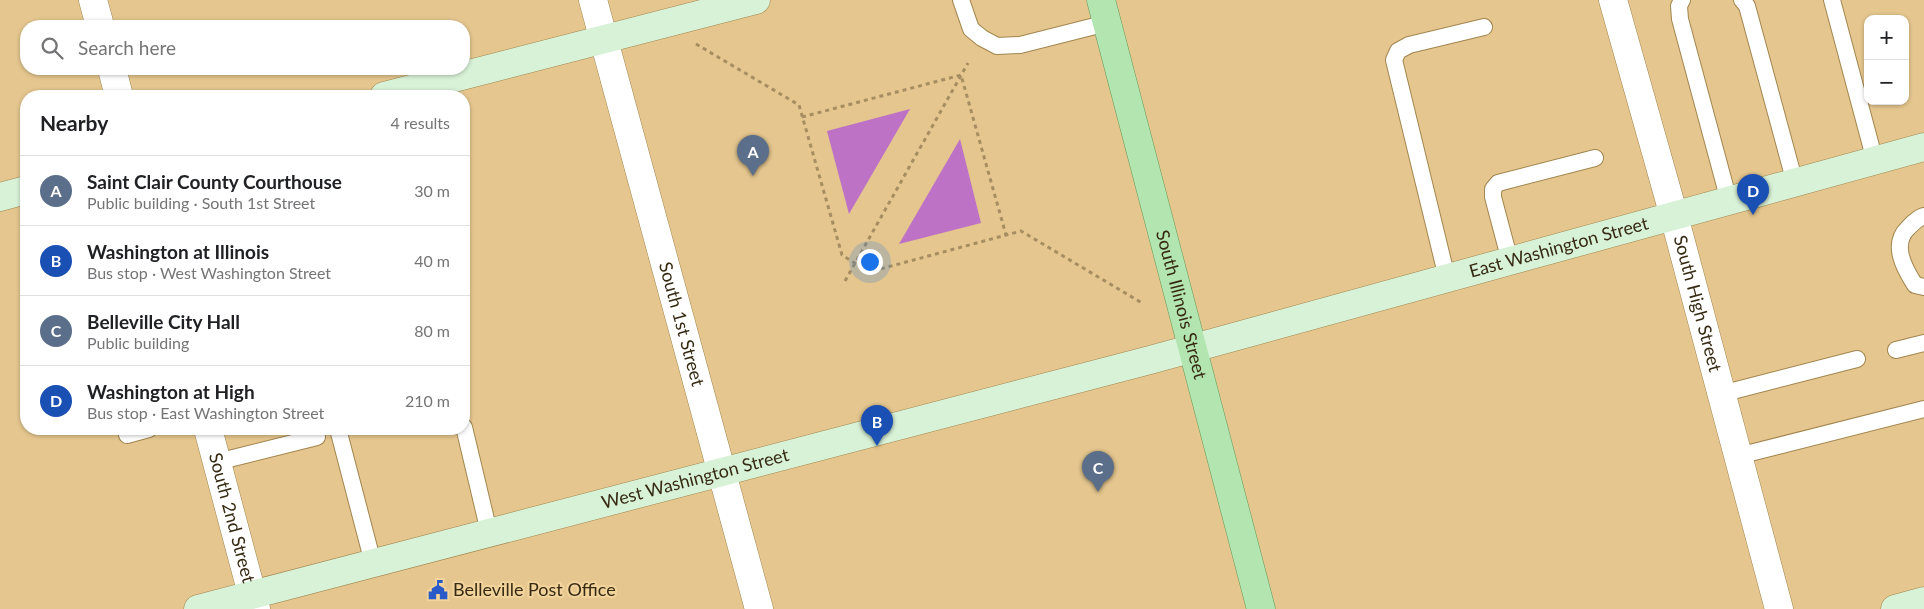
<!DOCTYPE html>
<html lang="en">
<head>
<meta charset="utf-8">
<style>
  body { margin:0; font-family:Lato,sans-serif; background:#f6f6f6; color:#202124 }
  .controls { position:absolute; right:15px; top:15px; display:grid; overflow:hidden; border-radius:10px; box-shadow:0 1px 4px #0004 }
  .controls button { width:45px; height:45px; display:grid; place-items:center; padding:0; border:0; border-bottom:1px solid #e0e0e0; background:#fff; color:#202124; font:25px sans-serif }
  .you { position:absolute; left:869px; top:261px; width:18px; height:18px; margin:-12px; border:4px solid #fff; border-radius:50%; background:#1a73e8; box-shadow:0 0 0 8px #1a73e833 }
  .badge { display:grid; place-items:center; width:32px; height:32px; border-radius:50%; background:#295ac8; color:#fff; font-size:16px; font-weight:700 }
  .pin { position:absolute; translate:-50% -41px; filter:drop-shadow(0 1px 2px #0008) }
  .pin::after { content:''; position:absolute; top:26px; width:18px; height:15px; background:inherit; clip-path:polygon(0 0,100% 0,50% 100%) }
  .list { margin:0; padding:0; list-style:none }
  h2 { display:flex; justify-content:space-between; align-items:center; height:65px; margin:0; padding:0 20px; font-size:21px }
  h2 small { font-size:16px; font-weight:400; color:#757577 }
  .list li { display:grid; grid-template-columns:32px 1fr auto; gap:15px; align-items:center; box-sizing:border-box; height:70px; padding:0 20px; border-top:1px solid #e0e0e0 }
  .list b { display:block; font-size:19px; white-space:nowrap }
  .list p { margin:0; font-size:16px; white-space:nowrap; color:#757577 }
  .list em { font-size:16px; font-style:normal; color:#757577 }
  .icon { flex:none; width:28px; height:28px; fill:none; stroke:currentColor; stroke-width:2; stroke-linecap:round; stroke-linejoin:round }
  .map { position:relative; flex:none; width:1924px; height:609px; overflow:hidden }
  .search { position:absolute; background:#fff; box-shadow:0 1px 4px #0004; left:20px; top:20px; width:450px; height:55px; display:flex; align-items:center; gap:12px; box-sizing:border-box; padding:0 18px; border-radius:20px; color:#757577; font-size:19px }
  .panel { position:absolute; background:#fff; box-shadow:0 1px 4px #0004; left:20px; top:90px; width:450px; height:345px; border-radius:20px }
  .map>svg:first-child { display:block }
  .water { fill:#be72c6 }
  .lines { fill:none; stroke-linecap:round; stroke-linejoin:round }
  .lane-casing { stroke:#a1864f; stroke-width:18 }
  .street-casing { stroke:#a1864f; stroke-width:29 }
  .secondary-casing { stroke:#a1864f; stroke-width:29 }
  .primary-casing { stroke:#659857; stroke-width:29 }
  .path { stroke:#a68e62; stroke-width:3; stroke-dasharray:4 4; stroke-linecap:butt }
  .lane { stroke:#fff; stroke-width:16 }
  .street { stroke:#fff; stroke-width:28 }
  .secondary { stroke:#d8f2d7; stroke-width:28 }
  .primary { stroke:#b2e5b0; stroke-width:28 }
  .labels { text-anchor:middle; stroke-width:4.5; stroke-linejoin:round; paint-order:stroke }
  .street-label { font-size:18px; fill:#362a13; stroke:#f1d39b }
  .poi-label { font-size:18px; fill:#362a13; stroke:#f1d39b; text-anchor:start }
</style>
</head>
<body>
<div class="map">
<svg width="1924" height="609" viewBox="0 0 1924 609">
  <rect width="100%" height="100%" fill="#e4c68e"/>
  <g class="water">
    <polygon points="910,109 849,214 827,131"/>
    <polygon points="960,139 981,223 899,244"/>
  </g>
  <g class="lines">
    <defs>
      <g id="lane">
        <polyline points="961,0 971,29 982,38 997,46 1020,45 1107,23"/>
        <polyline points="1682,0 1679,6 1680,19 1729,201"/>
        <polyline points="1742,0 1747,6 1795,183"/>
        <polyline points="1832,0 1875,161"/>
        <path d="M1924 216C1917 218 1913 223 1908 228 1891 244 1904 268 1915 285L1924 287"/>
        <polyline points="1510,261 1493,197 1493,189 1498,183 1595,158"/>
        <polyline points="1447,278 1394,60 1398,51 1409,45 1484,27"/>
        <polyline points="1896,350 1924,343"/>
        <polyline points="1721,394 1857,359"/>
        <polyline points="464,427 489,532"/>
        <polyline points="126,429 127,435 149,429"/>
        <polyline points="338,429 373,563"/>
        <polyline points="1738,456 1924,409"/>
        <polyline points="217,462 317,437"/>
      </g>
      <g id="street">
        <polyline points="93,0 100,26"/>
        <path id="s1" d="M593 0 759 609"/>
        <path id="s2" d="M1613 0 1674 216 1779 609"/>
        <polyline points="112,69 119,96"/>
        <path id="s3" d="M208 429 256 609"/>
      </g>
      <g id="secondary">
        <polyline points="384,96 756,0"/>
        <polyline points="0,197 26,190"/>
        <path id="s4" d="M198 609 1150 360 1924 147"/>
        <polyline points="1895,609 1924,601"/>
      </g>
      <g id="primary">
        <path id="s5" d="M1101 0 1261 609"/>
      </g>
    </defs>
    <use href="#lane" class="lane-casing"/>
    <use href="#street" class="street-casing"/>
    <use href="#secondary" class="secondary-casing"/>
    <use href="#primary" class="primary-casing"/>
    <g class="path">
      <polyline points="696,44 799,105 842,255 869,272 1021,231 1142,303"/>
      <polyline points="802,117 961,75 1006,235"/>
      <polyline points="845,281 968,63"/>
    </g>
    <use href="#lane" class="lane"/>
    <use href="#street" class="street"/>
    <use href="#secondary" class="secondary"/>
    <use href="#primary" class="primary"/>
  </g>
  <defs>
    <symbol id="civic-bare" viewBox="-9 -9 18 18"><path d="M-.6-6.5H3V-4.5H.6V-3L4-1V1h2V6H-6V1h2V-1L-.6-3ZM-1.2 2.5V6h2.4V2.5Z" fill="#295ac8" stroke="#f1d39b" stroke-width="2.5" paint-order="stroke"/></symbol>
  </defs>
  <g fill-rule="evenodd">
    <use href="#civic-bare" x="424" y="576" width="28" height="28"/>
  </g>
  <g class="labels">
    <g class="street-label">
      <text dy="6" stroke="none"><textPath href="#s4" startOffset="1408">East Washington Street</textPath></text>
      <text dy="6" stroke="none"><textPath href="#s5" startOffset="315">South Illinois Street</textPath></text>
      <text dy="6" stroke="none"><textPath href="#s2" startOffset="315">South High Street</textPath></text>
      <text dy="6" stroke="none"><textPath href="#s1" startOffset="336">South 1st Street</textPath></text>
      <text dy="6" stroke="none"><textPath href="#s4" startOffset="514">West Washington Street</textPath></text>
      <text dy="6" stroke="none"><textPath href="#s3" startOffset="92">South 2nd Street</textPath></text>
    </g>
    <g class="poi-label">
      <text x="453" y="596">Belleville Post Office</text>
    </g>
  </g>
</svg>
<div class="controls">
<button>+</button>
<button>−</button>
</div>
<div class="you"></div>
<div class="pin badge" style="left:753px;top:176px;background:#5c6f8a">A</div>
<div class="pin badge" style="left:877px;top:446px;background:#1a4fb4">B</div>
<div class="pin badge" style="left:1098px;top:492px;background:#5c6f8a">C</div>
<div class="pin badge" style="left:1753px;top:215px;background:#1a4fb4">D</div>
<div class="search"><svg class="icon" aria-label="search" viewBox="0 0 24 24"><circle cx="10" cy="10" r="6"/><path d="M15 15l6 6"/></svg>Search here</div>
<section class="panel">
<h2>Nearby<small>4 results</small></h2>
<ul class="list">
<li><span class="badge" style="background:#5c6f8a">A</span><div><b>Saint Clair County Courthouse</b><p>Public building · South 1st Street</p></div><em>30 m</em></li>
<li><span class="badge" style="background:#1a4fb4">B</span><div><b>Washington at Illinois</b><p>Bus stop · West Washington Street</p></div><em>40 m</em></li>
<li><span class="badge" style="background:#5c6f8a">C</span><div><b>Belleville City Hall</b><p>Public building</p></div><em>80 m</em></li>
<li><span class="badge" style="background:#1a4fb4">D</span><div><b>Washington at High</b><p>Bus stop · East Washington Street</p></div><em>210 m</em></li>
</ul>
</section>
</div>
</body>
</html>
